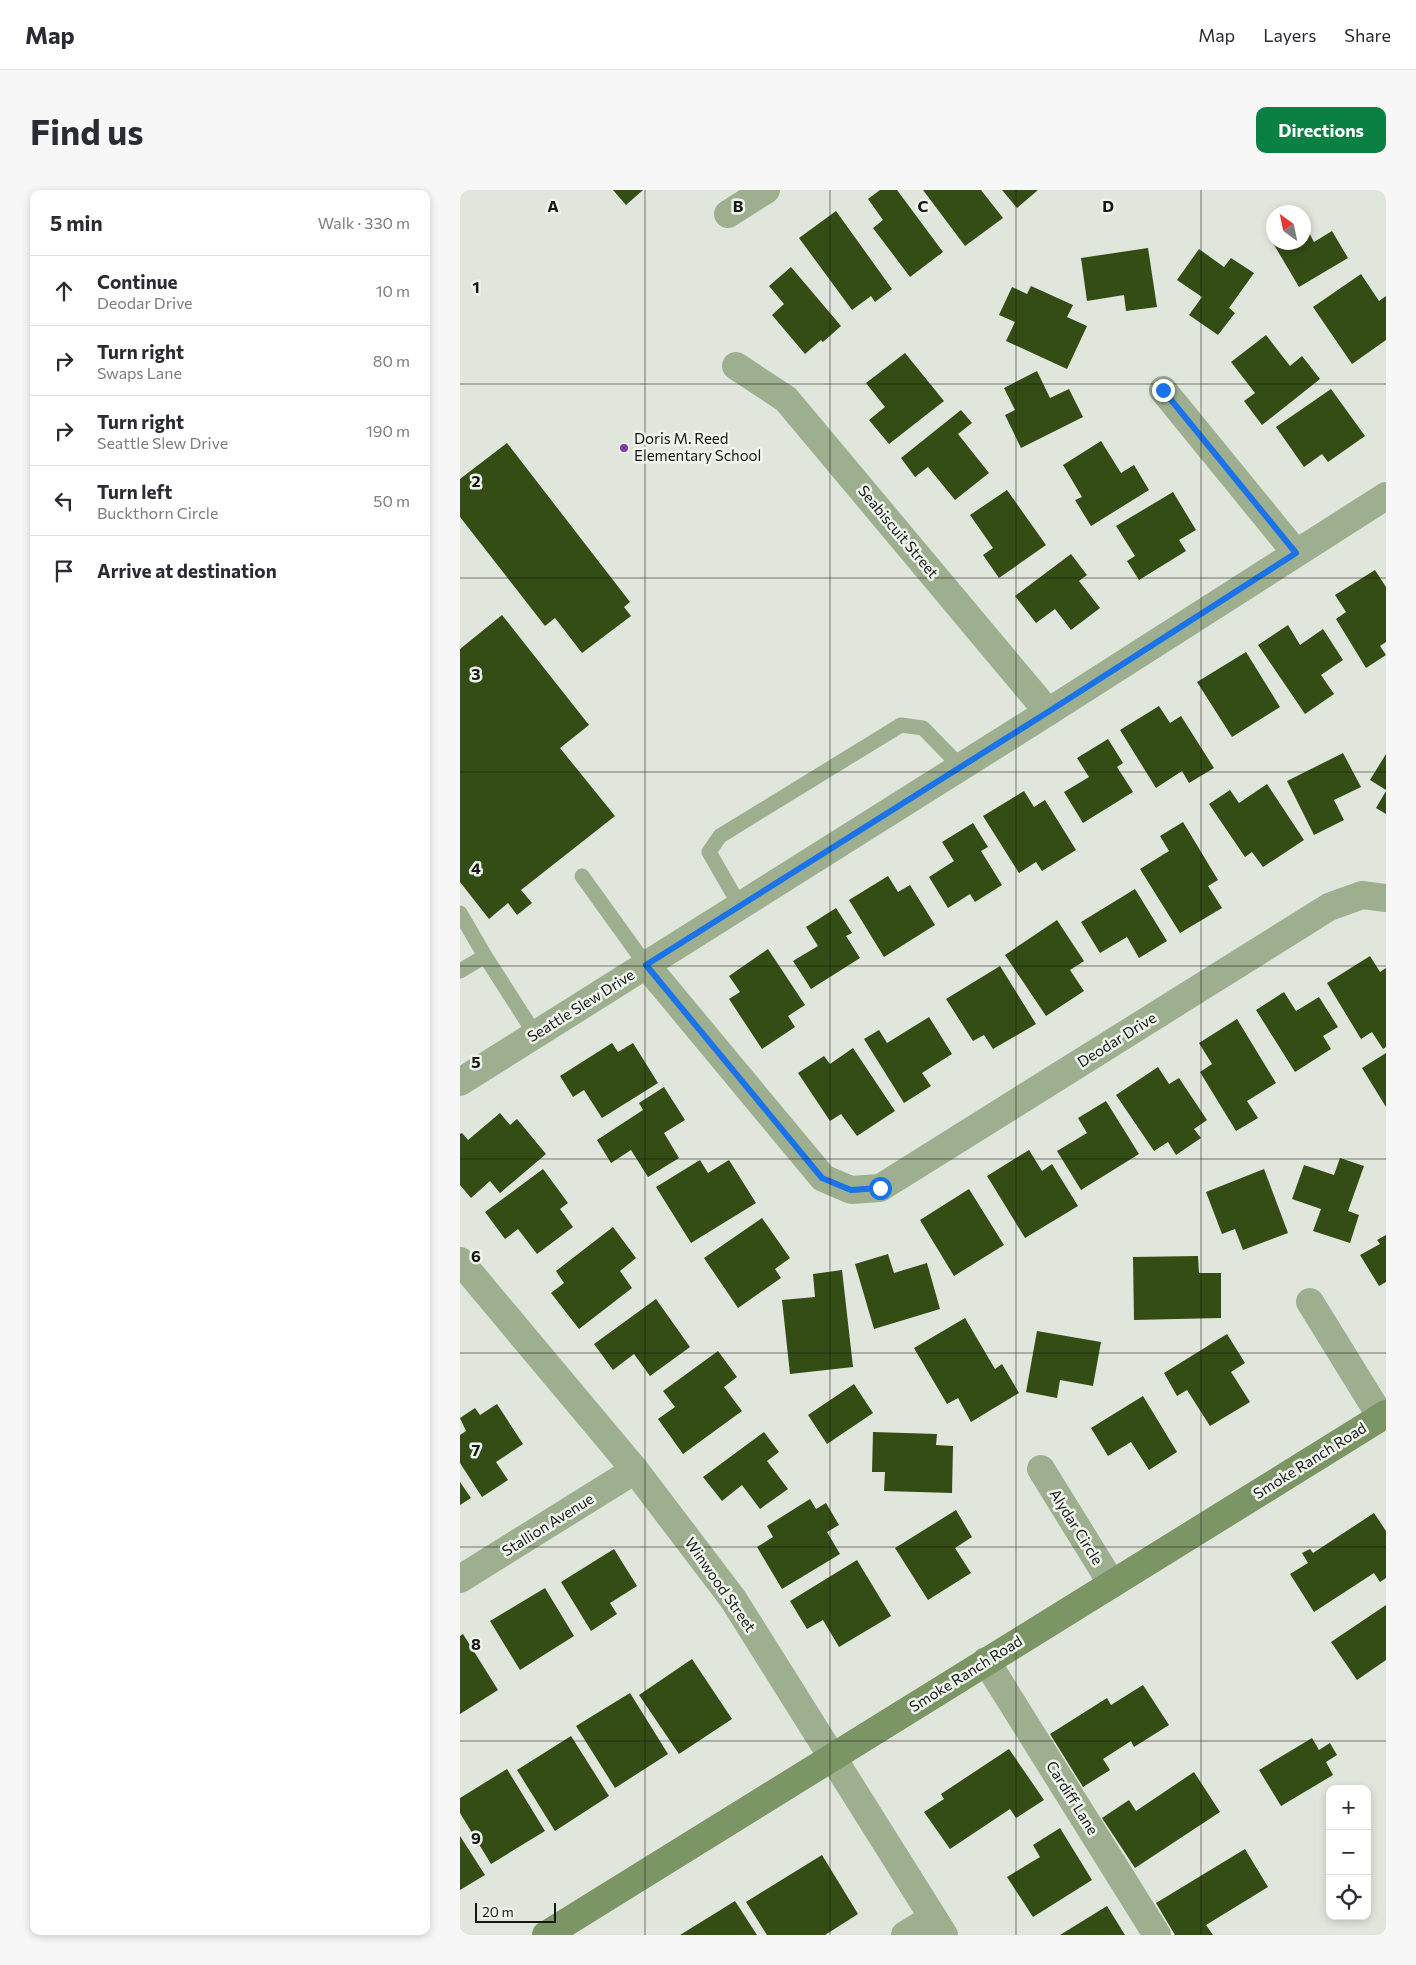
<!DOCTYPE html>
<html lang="en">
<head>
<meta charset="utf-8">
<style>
  body { margin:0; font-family:Commissioner,sans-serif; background:#f7f7f7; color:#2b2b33 }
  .controls { position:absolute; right:15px; bottom:15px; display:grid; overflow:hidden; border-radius:10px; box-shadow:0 2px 8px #0003 }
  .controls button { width:45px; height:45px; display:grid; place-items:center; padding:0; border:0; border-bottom:1px solid #e1e1e2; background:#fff; color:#2b2b33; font:25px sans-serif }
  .compass { position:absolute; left:806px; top:15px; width:45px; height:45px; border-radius:50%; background:#fff; box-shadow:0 2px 8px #0003; rotate:327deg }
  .scale { position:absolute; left:15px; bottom:12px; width:81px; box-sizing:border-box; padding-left:5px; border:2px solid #151714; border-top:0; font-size:14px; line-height:18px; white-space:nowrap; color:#151714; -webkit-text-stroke:4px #eef3eb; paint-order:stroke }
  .stop { position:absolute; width:15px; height:15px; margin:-11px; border:4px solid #1a73e8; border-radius:50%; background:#fff }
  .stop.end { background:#1a73e8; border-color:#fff; box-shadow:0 1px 5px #0008 }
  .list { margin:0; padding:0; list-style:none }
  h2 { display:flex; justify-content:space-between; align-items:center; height:65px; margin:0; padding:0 20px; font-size:21px }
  h2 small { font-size:16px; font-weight:400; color:#7c7c81 }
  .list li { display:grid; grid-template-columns:32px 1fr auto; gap:15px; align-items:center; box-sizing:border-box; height:70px; padding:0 20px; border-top:1px solid #e1e1e2 }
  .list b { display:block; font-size:19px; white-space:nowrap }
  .list p { margin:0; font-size:16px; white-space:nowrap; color:#7c7c81 }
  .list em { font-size:16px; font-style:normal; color:#7c7c81 }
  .icon { flex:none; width:28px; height:28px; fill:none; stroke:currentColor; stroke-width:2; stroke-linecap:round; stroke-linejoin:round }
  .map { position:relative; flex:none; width:926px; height:1745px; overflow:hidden; border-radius:10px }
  header { display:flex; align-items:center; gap:30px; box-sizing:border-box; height:70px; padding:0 25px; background:#fff; border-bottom:1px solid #e1e1e2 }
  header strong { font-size:24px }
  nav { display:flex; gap:28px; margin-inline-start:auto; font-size:18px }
  .intro { display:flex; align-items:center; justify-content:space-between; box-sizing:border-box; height:120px; padding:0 30px }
  h1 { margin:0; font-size:35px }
  .button { padding:12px 22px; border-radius:10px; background:#0b8043; color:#fff; font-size:18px; font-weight:700 }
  main { display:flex; gap:30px; padding:0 30px }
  aside { flex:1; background:#fff; border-radius:10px; box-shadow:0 2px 8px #0003 }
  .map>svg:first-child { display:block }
  .building { fill:#334d14 }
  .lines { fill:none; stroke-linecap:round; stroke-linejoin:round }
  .service { stroke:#9eaf8f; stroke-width:15 }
  .minor { stroke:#9eaf8f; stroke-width:28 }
  .secondary { stroke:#7c9565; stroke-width:28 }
  .route { stroke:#1a73e8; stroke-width:6 }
  .grid { fill:none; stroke:#151714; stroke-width:1; stroke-opacity:0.55 }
  .poi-dot { fill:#833aad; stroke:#eef3eb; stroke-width:2 }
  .labels { text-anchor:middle; stroke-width:5; stroke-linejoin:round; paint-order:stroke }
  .poi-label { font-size:15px; fill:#151714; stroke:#eef3eb; text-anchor:start }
  .street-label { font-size:15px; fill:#151714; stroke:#eef3eb }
  .grid-label { font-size:16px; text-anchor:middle; font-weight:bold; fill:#151714; stroke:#eef3eb; stroke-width:5; stroke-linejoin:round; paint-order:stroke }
</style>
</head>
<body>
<header>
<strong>Map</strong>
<nav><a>Map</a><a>Layers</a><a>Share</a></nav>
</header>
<div class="intro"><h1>Find us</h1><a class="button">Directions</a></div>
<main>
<aside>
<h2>5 min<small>Walk · 330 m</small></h2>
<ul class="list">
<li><svg class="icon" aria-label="ahead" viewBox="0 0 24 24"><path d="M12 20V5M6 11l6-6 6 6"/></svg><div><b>Continue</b><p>Deodar Drive</p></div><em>10 m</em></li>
<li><svg class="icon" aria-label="right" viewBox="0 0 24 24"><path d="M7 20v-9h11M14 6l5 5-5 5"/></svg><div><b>Turn right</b><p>Swaps Lane</p></div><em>80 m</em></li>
<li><svg class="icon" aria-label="right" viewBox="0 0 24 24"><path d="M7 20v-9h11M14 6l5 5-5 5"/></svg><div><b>Turn right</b><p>Seattle Slew Drive</p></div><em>190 m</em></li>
<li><svg class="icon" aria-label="left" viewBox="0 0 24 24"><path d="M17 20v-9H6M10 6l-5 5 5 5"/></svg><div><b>Turn left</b><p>Buckthorn Circle</p></div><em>50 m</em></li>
<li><svg class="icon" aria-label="arrive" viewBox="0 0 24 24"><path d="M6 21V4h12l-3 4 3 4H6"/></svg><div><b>Arrive at destination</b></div></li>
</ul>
</aside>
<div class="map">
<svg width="926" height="1745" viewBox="0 0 926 1745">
  <rect width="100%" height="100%" fill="#e1e6dd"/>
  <g class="building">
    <polygon points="153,0 183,0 166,15"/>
    <polygon points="420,0 437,0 483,62 450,87 413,38 423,30 408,9"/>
    <polygon points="463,0 521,0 543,28 505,56"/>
    <polygon points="542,0 578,0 557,18"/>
    <polygon points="376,21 432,99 415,112 411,106 392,120 339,48"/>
    <polygon points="844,33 854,52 872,41 888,68 839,97 807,43 814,39 814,52 844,52"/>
    <polygon points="688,58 697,117 666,121 664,105 627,111 621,68"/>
    <polygon points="739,59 764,77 771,68 794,83 769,118 775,123 758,145 729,125 742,107 717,90"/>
    <polygon points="331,77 381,136 363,152 361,150 345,164 312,125 324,114 309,96"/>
    <polygon points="901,84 919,111 926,106 926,150 892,174 853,117"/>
    <polygon points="571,96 613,115 607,127 627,136 607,179 546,151 555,132 539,125 552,97 567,104"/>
    <polygon points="806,145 830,176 842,166 860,189 802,235 784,211 795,203 771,172"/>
    <polygon points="445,163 484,211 429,254 409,230 425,217 406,193"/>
    <polygon points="577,181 590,208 609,199 623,227 561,258 545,225 555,220 544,198"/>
    <polygon points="871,199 905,246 868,272 862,264 844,277 816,237"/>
    <polygon points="501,220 512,233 498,244 529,283 495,310 468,277 455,287 441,268"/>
    <polygon points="641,251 661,283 674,275 689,300 631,336 615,310 622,307 603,275"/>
    <polygon points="47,253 170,412 164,417 171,426 122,463 95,428 85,436 0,327 0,289"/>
    <polygon points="547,300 586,355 539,388 523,365 533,358 510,325"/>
    <polygon points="713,302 736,340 719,350 726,361 679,390 667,371 675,366 656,336"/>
    <polygon points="611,364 627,385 619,391 640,418 611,440 595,419 576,433 555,406"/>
    <polygon points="915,380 926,397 926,452 920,456 926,465 906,478 876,429 886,422 875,405"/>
    <polygon points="42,425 129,535 100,558 155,626 61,700 72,713 57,725 48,713 29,729 0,692 0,459"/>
    <polygon points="828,435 840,455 863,439 883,470 861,485 874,504 845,524 798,455"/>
    <polygon points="786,462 820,517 772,547 737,492"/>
    <polygon points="699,516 710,533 721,526 754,578 729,593 722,581 696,598 660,540"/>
    <polygon points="648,549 663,573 657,577 673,602 623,633 604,602 629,587 617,568"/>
    <polygon points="883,563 901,597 874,610 884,630 854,645 827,591"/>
    <polygon points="926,564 926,600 910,590"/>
    <polygon points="807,594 844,650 803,677 792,662 785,667 749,614 770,600 779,613"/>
    <polygon points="564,601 574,617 585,610 616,660 582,681 576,672 559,683 523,626"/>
    <polygon points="926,601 926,624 916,618"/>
    <polygon points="723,632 758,690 748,696 762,718 720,743 680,679 709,661 700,646"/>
    <polygon points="513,633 528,657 521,661 542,695 515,712 510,704 488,718 469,687 494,671 482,652"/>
    <polygon points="428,686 438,702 450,695 475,735 424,767 389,710"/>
    <polygon points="675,699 707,751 679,768 667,747 640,763 621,732"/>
    <polygon points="376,718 392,743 386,746 400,768 351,799 333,771 358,756 346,737"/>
    <polygon points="597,730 624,771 610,780 624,801 586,826 545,765"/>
    <polygon points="308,759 345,815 328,826 335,837 302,859 269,809 280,802 269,786"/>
    <polygon points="910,766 920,782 926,778 926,857 923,859 912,842 901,849 867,793"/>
    <polygon points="540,776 576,834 533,859 524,845 513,851 486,809"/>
    <polygon points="824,802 836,821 859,807 878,837 863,846 871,859 835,882 796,820"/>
    <polygon points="469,827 492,864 462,883 471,896 444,913 404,849 419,840 427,853"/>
    <polygon points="777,829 816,893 787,911 798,928 776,941 740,882 752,874 739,853"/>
    <polygon points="152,853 158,862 173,853 198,893 142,928 124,900 113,907 100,886"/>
    <polygon points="393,858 435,921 397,946 381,924 370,931 338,883 364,866 370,874"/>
    <polygon points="926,863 926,917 902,878"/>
    <polygon points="698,877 709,894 719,888 747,930 734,939 741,948 716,965 708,952 694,961 656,905"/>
    <polygon points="204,897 225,930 204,943 219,968 188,987 171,960 151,973 137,950 183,920 179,913"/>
    <polygon points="646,911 679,964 621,1000 597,961 627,943 618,928"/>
    <polygon points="40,923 50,935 57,929 86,964 40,1003 30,991 11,1008 0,995 0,944 2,943 8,950"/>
    <polygon points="569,960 582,981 592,974 618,1016 565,1048 527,986"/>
    <polygon points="880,968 904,976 888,1021 899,1025 890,1053 853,1041 861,1019 832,1009 844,975 874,985"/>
    <polygon points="240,970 248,983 269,970 296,1013 231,1053 196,997"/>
    <polygon points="83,979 108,1013 100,1019 113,1037 77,1064 58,1039 45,1049 25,1022"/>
    <polygon points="804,979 828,1043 783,1060 775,1039 762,1044 746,1002"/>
    <polygon points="509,999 544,1055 494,1086 460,1030"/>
    <polygon points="302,1028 330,1068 315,1079 321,1088 278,1118 244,1068"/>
    <polygon points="153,1037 176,1068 160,1081 172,1098 119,1139 91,1103 104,1093 96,1081"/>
    <polygon points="926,1045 926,1092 919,1096 900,1065 920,1054 917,1050"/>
    <polygon points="428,1064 434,1083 467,1073 480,1119 414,1139 395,1074"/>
    <polygon points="738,1066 739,1083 761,1083 761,1128 674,1130 673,1067"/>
    <polygon points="382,1080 393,1177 330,1184 322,1110 355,1107 353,1084"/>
    <polygon points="196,1109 230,1157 190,1186 174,1164 153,1180 134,1154"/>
    <polygon points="505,1128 535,1179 542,1174 559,1203 511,1232 498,1208 487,1214 454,1158"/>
    <polygon points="577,1141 641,1152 633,1196 600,1190 597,1208 566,1202"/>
    <polygon points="767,1144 785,1173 771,1182 790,1212 750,1236 727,1200 717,1206 704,1183"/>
    <polygon points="258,1161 277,1187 264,1197 282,1221 223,1264 198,1229 215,1217 203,1201"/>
    <polygon points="394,1194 413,1223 367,1254 348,1225"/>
    <polygon points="683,1206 717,1262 689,1280 671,1252 648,1266 631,1238"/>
    <polygon points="37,1214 63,1254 36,1272 48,1290 22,1307 0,1273 0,1245 6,1241 0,1228 15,1218 20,1225"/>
    <polygon points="304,1242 319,1262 307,1271 328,1299 300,1319 282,1295 262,1311 243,1287"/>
    <polygon points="413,1242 477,1244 476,1255 493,1256 492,1303 424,1301 425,1282 412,1282"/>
    <polygon points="0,1292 11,1308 0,1315"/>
    <polygon points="350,1309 356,1319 366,1313 379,1335 367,1342 380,1364 322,1399 297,1357 313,1347 307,1336"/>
    <polygon points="496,1320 512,1347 495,1358 511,1383 468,1410 435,1358"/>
    <polygon points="914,1323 926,1341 926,1388 920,1392 914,1383 854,1422 830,1384 848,1373 842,1363 850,1359 853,1363"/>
    <polygon points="154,1359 177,1396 150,1413 157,1424 131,1441 101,1392"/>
    <polygon points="397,1370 431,1426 379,1457 363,1430 347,1439 330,1411"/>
    <polygon points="85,1398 114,1446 60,1480 30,1431"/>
    <polygon points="926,1415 926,1470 897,1490 871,1452"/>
    <polygon points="3,1444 38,1500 0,1524 0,1446"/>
    <polygon points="232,1469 272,1529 219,1564 179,1505"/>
    <polygon points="683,1495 709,1535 674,1557 671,1551 643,1569 650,1580 623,1597 590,1544 647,1508 651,1515"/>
    <polygon points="170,1503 208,1564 155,1598 116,1536"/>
    <polygon points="111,1546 149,1606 95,1641 57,1580"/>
    <polygon points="852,1548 859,1560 870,1553 877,1565 866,1572 873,1585 821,1616 799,1580"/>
    <polygon points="549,1559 584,1610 556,1628 550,1619 490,1659 464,1622 484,1609 481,1604"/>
    <polygon points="47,1579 85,1641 31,1674 0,1623 0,1608"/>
    <polygon points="734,1582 760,1622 675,1678 642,1628 669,1610 676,1621"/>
    <polygon points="600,1638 632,1690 573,1727 547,1687 580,1667 573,1655"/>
    <polygon points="0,1646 25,1685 0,1700"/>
    <polygon points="785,1659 808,1697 746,1735 753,1745 715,1745 696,1713"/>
    <polygon points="362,1665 398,1724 365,1745 307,1745 286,1712"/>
    <polygon points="275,1711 297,1745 220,1745"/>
    <polygon points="647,1716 665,1745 600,1745"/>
  </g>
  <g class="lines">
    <g class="service">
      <polyline points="122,686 186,775"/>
      <polyline points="280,716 249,662 260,646 441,535 463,538 501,577"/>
      <polyline points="0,723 25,766"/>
      <polyline points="0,781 25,766 75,844"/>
    </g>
    <g class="minor">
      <polyline points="268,24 306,0"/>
      <polyline points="276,176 326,209 588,522"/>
      <polyline points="703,200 836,363"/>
      <polyline points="186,775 363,988 391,1000 420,998 869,717 902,705 926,708"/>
      <polyline points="0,892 588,522 926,306"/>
      <polyline points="0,1071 175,1280 273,1409 484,1745"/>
      <polyline points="850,1112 921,1227"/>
      <polyline points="581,1279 652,1394"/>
      <polyline points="0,1389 175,1280"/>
      <polyline points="526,1471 697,1745"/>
      <polyline points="445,1745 473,1728"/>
    </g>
    <polyline class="secondary" points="86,1745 926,1224"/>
  </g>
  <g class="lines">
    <polyline class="route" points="420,998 391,1000 362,988 186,775 588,522 836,363 703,200"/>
  </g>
  <path class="grid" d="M185 0V1745M370 0V1745M556 0V1745M741 0V1745M0 194H926M0 388H926M0 582H926M0 776H926M0 969H926M0 1163H926M0 1357H926M0 1551H926"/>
  <circle class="poi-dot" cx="164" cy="258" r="5"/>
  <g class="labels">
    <g class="poi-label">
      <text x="174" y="254">Doris M. Reed<tspan x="174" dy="17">Elementary School</tspan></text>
    </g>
    <g class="street-label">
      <text transform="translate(438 342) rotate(50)" y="5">Seabiscuit Street</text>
      <text transform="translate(121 816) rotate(-32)" y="5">Seattle Slew Drive</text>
      <text transform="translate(657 850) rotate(-32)" y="5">Deodar Drive</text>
      <text transform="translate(850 1271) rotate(-32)" y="5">Smoke Ranch Road</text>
      <text transform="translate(88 1335) rotate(-32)" y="5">Stallion Avenue</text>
      <text transform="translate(616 1337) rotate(58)" y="5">Alydar Circle</text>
      <text transform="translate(260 1395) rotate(55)" y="5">Winwood Street</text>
      <text transform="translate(506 1484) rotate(-32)" y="5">Smoke Ranch Road</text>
      <text transform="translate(612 1608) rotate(58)" y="5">Cardiff Lane</text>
    </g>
  </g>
  <g class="grid-label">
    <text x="93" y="22">A</text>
    <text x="278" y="22">B</text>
    <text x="463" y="22">C</text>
    <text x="648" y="22">D</text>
    <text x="16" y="103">1</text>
    <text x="16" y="297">2</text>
    <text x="16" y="490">3</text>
    <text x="16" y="684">4</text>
    <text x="16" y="878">5</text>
    <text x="16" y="1072">6</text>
    <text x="16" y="1266">7</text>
    <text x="16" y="1460">8</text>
    <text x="16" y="1654">9</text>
  </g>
</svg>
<div class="controls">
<button>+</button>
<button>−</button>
<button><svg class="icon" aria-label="locate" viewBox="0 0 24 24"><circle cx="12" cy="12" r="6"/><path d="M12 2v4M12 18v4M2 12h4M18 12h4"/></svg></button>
</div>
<svg class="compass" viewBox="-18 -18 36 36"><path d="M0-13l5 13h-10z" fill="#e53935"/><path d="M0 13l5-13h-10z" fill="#7c7c81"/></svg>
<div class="scale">20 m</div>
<div class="stop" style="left:420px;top:998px"></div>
<div class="stop end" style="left:703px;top:200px"></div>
</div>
</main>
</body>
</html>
